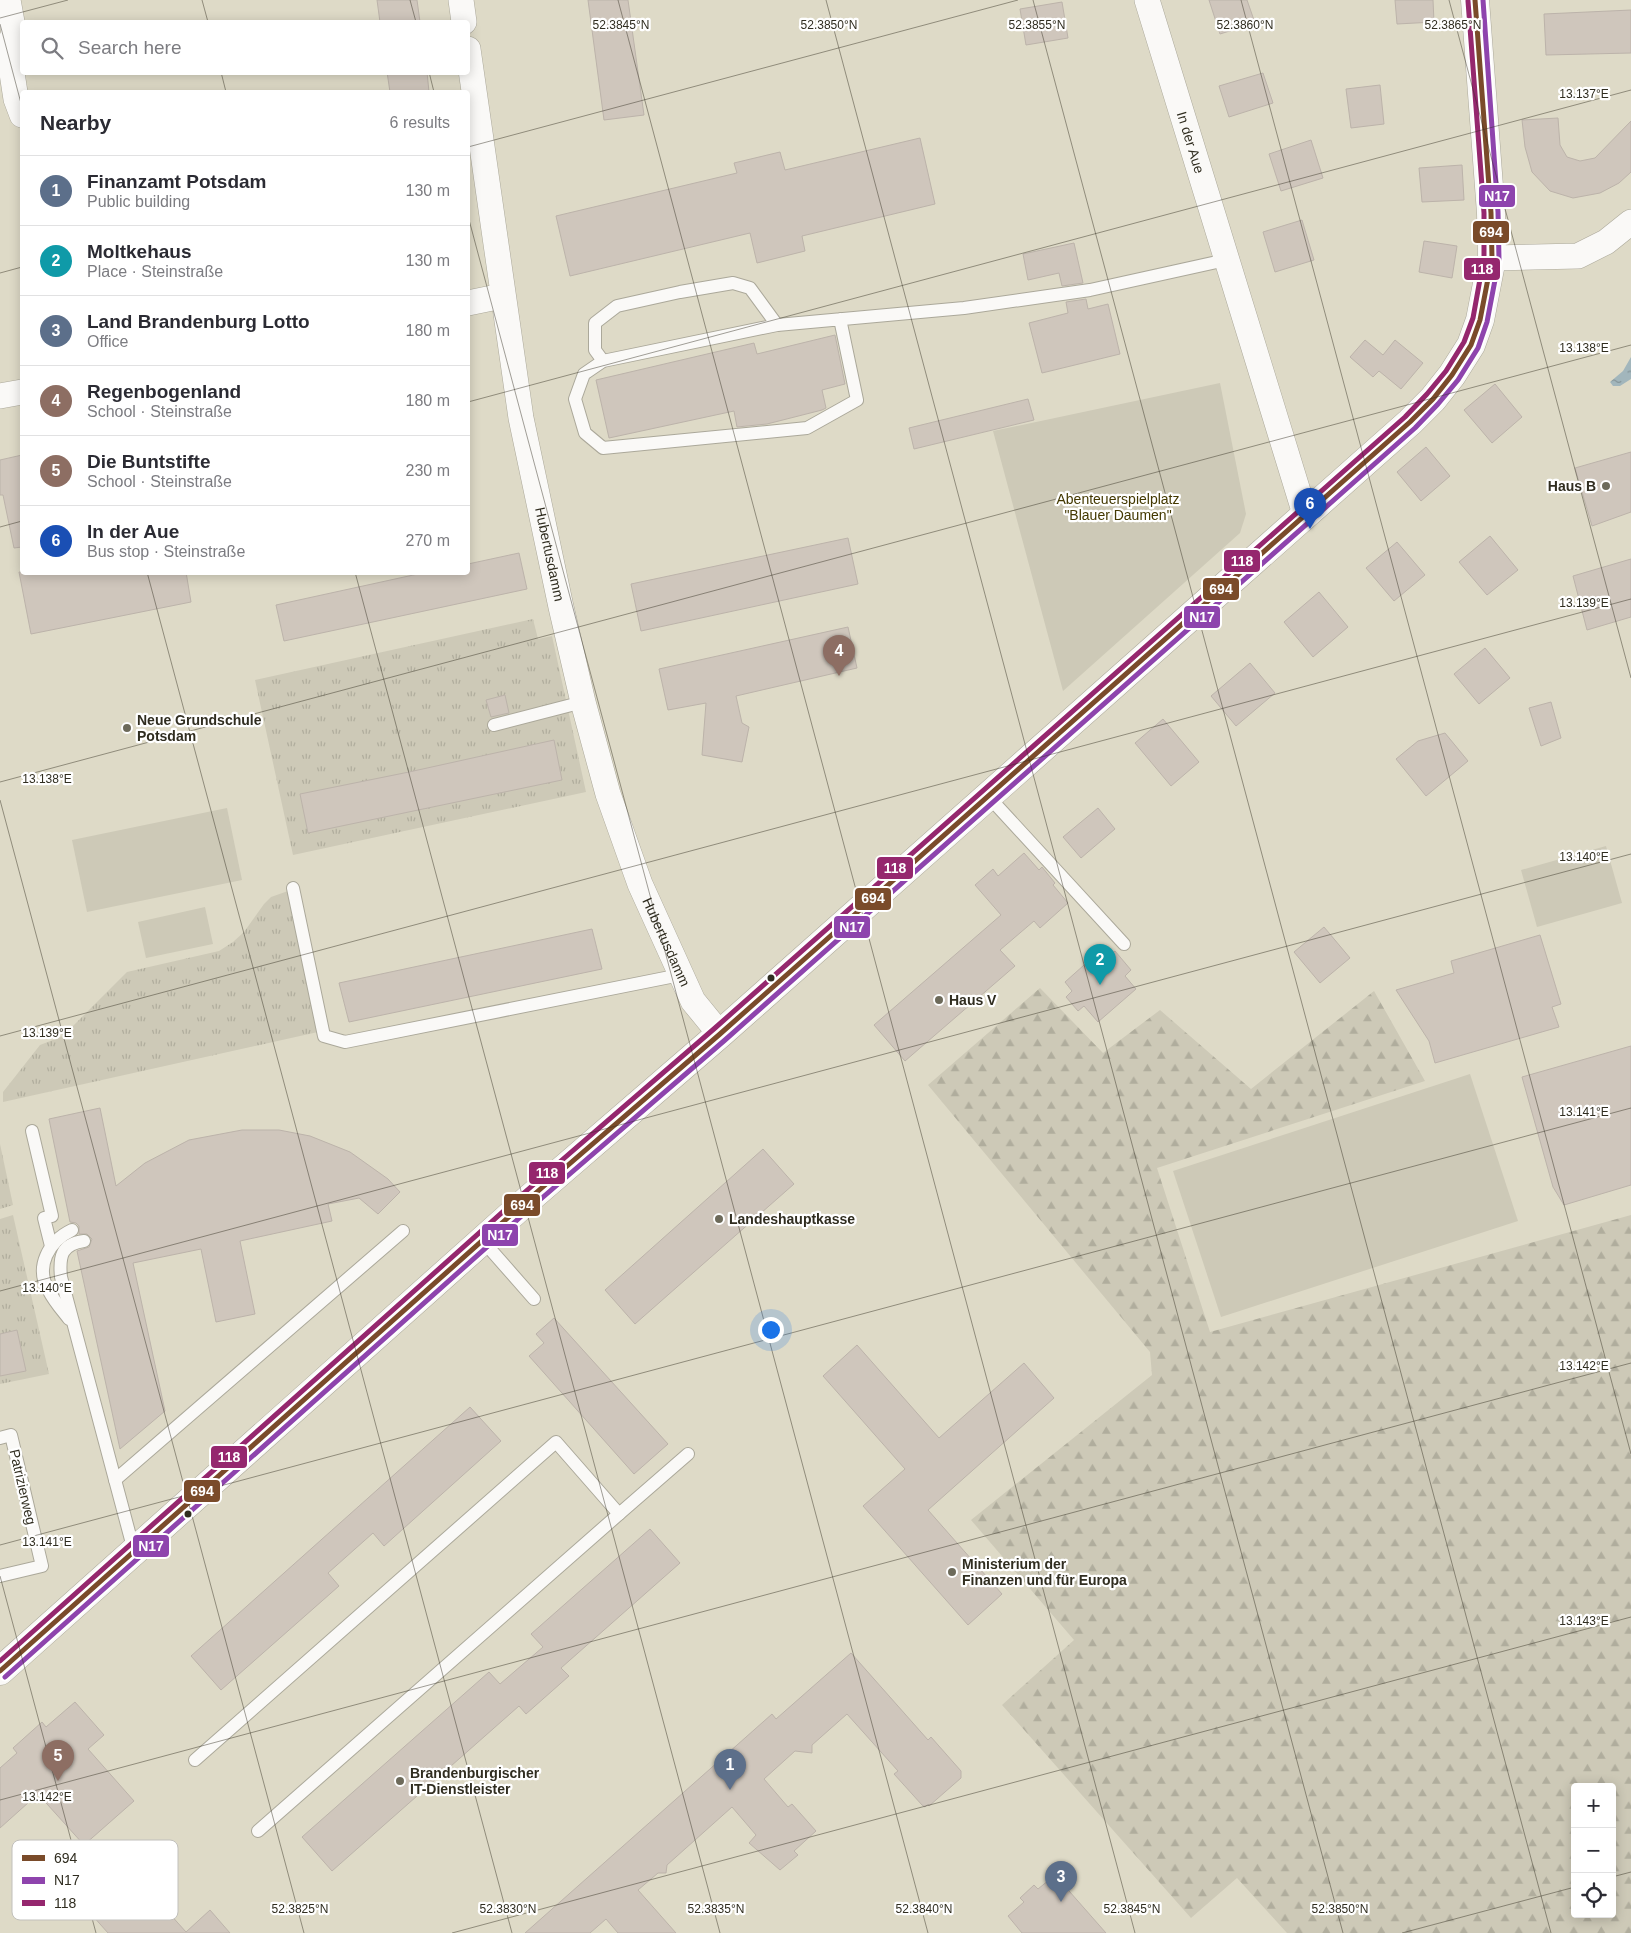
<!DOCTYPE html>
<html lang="en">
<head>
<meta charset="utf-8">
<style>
  body { margin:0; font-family:Arial,sans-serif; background:#f7f7f7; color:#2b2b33 }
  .controls { position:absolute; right:15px; bottom:15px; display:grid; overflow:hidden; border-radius:5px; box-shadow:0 2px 12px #0003 }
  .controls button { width:45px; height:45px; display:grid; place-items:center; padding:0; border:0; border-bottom:1px solid #e1e1e2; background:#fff; color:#2b2b33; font:25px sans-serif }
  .you { position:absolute; left:770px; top:1329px; width:18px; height:18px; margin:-12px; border:4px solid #fff; border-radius:50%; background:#1a73e8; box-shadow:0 0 0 8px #1a73e833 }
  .badge { display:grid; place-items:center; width:32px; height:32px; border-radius:50%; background:#111827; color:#fff; font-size:16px; font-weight:700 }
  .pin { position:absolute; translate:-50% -41px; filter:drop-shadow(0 1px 2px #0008) }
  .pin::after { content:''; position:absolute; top:26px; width:18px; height:15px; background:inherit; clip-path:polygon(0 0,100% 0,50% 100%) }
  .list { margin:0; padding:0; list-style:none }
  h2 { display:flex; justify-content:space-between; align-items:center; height:65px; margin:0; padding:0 20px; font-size:21px }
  h2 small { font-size:16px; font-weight:400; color:#7c7c81 }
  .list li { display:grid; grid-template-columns:32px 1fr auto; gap:15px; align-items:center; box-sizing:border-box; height:70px; padding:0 20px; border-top:1px solid #e1e1e2 }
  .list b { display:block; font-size:19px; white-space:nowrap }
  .list p { margin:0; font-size:16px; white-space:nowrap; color:#7c7c81 }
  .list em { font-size:16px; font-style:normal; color:#7c7c81 }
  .icon { flex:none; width:28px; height:28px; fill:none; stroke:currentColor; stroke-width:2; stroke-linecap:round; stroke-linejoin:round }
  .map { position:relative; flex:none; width:1631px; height:1933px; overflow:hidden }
  .search { position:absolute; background:#fff; box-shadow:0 2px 12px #0003; left:20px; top:20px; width:450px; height:55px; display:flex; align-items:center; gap:12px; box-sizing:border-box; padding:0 18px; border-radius:5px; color:#7c7c81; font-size:19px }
  .panel { position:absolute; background:#fff; box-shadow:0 2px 12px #0003; left:20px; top:90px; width:450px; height:485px; border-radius:5px }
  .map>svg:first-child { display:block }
  .grass { fill:url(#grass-tufts) }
  .forest { fill:url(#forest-firs); fill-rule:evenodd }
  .green { fill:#cdc9b7 }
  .water { fill:url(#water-ripples) }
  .building { fill:#cfc6bc; stroke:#bcb3aa }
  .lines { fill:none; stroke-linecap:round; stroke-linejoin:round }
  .service-casing { stroke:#aba89a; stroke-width:14 }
  .minor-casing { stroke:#aba89a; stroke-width:26 }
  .tertiary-casing { stroke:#aba89a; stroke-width:29 }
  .service { stroke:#faf9f7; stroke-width:12 }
  .minor { stroke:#faf9f7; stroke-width:25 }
  .tertiary { stroke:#faf9f7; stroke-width:28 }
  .bus-1-casing { stroke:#fff; stroke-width:9 }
  .bus-2-casing { stroke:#fff; stroke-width:9 }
  .bus-3-casing { stroke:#fff; stroke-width:9 }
  .bus-1 { stroke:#7a4b2a; stroke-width:5 }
  .bus-2 { stroke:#8e44ad; stroke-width:5 }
  .bus-3 { stroke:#95276e; stroke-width:5 }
  .ticks { fill:none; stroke:#302d20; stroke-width:1; stroke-opacity:0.45 }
  .poi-dot { fill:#6d6a5a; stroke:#fff; stroke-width:2 }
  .bus-dot { fill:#302d20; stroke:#fff; stroke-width:2 }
  .labels { text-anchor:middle; stroke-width:4.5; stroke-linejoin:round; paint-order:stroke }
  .street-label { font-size:14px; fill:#302d20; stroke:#fff }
  .poi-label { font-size:14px; font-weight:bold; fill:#302d20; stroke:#fff; text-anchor:start }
  .park-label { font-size:14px; fill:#433800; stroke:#fff }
  .key { fill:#fff; stroke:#c1c0bc; stroke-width:1 }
  .key-label { font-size:14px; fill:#302d20 }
  .ticks-label { font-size:12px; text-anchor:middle; fill:#302d20; stroke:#fff; stroke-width:4.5; stroke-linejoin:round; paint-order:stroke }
  .line-badge { stroke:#fff; stroke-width:2 }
  .badge-label { font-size:14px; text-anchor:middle; font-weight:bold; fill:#fff }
</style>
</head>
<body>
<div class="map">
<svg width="1631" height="1933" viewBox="0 0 1631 1933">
  <defs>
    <pattern id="grass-tufts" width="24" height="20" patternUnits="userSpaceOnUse" patternTransform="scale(1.25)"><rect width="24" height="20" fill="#cdc9b7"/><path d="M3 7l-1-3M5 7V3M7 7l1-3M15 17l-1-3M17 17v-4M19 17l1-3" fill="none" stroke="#b0ad9d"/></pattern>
    <pattern id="forest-firs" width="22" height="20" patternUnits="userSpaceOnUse" patternTransform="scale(1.25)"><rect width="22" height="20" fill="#cdc9b7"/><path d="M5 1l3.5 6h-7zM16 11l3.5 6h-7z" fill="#b0ad9d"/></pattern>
    <pattern id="water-ripples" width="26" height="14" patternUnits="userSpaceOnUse" patternTransform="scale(1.25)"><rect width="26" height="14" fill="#a2b6bc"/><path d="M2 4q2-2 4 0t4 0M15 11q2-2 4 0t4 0" fill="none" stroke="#849498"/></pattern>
  </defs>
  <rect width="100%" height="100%" fill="#dedac7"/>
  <g class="grass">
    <polygon points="533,619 538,639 552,636 586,792 293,855 255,680"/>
    <polygon points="288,891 318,1032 3,1102 3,1092 40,1045 63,1036 127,972 219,951 233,942 244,932 264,904 271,897"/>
    <polygon points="0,1144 13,1205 0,1209"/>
    <polygon points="13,1215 49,1374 0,1384 0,1219"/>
  </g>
  <path class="forest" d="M1040 988 1103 1053 1160 1010 1251 1089 1374 991 1425 1081 1157 1168 1210 1332 1631 1215V1933H1287L1237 1878 1191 1918 1002 1705 1074 1640 971 1520 1152 1375 1150 1352 928 1085ZM1575 1787H1612V1914H1575Z"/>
  <g class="green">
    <polygon points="1220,383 1246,514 1240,533 1063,691 993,431"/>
    <polygon points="227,808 242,880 87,912 72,840"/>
    <polygon points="1606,846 1622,903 1537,927 1521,870"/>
    <polygon points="205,907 213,944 146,958 138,922"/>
    <polygon points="1470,1074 1518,1221 1221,1317 1173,1171"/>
  </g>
  <polygon class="water" points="1631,357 1631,379 1620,386 1613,386 1610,382 1623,371"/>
  <g class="building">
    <polygon points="377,0 417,0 420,22 380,22"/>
    <polygon points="588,0 628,0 644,115 604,120"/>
    <polygon points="1209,0 1247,0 1255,23 1220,34"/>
    <polygon points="1395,0 1433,0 1434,22 1397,24"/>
    <polygon points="1062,2 1068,38 1026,45 1020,9"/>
    <polygon points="1631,10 1631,53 1546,55 1544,14"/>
    <polygon points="387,72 427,72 429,92 390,92"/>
    <polygon points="1263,73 1273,103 1229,117 1219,86"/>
    <polygon points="1380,85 1384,124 1351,128 1346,89"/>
    <polygon points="1558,118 1560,145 1567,157 1580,161 1595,158 1631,121 1631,172 1619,183 1600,193 1573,198 1550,191 1532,172 1525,147 1522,120"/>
    <polygon points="920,138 935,204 802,236 805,251 757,263 750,233 570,276 556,216 737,173 734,163 780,152 785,170"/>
    <polygon points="1311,140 1323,178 1281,191 1269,154"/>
    <polygon points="1462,165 1464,200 1422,202 1419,168"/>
    <polygon points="1302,220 1314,260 1275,272 1263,232"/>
    <polygon points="1424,241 1457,246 1452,278 1419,272"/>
    <polygon points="1074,243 1083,283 1062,286 1059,273 1028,280 1023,254"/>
    <polygon points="1086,299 1088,309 1108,304 1120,354 1042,373 1029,323 1068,313 1066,302"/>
    <polygon points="835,335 845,384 822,390 826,408 822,410 767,424 737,427 734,411 609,438 596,380 754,343 757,354"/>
    <polygon points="1365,340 1383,355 1395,340 1423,363 1401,389 1379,371 1373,377 1350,357"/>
    <polygon points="1495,384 1522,417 1492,443 1464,410"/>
    <polygon points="1028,399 1034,420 914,449 909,428"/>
    <polygon points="1426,447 1450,476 1421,501 1397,472"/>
    <polygon points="1631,452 1631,512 1592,526 1575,468"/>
    <polygon points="22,455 22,547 14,548 3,495 0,495 0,460"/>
    <polygon points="1490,536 1518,570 1487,595 1459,562"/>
    <polygon points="848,538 858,584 641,631 631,584"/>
    <polygon points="1397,542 1425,575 1394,601 1366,568"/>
    <polygon points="519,553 527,589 284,641 276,605 427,572 468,572 468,564"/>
    <polygon points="1631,559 1631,617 1587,630 1573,576"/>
    <polygon points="19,572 186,572 191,602 31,634"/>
    <polygon points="1319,592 1348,627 1313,657 1284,622"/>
    <polygon points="848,627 857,668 736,696 742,723 749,727 742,762 702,755 706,703 668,710 659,669"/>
    <polygon points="1485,648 1510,678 1479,704 1454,674"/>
    <polygon points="1250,663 1275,693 1236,726 1211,696"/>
    <polygon points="505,695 509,713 491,717 486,700"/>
    <polygon points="1551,702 1561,738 1541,746 1529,708"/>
    <polygon points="1163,719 1199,762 1171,786 1135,743"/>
    <polygon points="1445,733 1468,761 1426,796 1396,759 1418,741"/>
    <polygon points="554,740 562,780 308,833 300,794 409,772"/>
    <polygon points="1098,808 1115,829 1081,858 1063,837"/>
    <polygon points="1024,853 1039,870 1042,867 1055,883 1053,885 1068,903 1040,928 1034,921 1000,950 1015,966 905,1061 874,1025 1001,915 975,885 993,869 998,876"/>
    <polygon points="1324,927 1350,958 1320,983 1294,952"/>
    <polygon points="592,929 602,969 349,1022 339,983"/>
    <polygon points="1540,935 1561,1004 1552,1007 1559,1027 1435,1063 1429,1041 1396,990 1454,973 1451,961"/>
    <polygon points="1102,949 1109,956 1115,951 1131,970 1125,976 1136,989 1098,1022 1084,1006 1078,1011 1066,997 1072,991 1065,982"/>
    <polygon points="1631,1046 1631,1185 1564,1205 1553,1187 1522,1077"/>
    <polygon points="100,1108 116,1186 145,1163 189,1140 242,1130 279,1130 310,1136 350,1152 388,1179 400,1192 378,1214 359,1198 328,1204 332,1221 240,1241 255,1314 216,1322 201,1249 133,1263 165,1411 120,1449 77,1251 89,1247 92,1239 87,1234 79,1234 79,1226 76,1223 70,1222 49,1119"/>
    <polygon points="763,1149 794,1184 635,1324 605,1290"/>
    <polygon points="554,1318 668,1444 634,1474 529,1356 544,1343 536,1334"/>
    <polygon points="17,1330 26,1371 0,1376 0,1334"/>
    <polygon points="857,1345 939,1438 1024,1363 1054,1398 928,1510 1002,1594 968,1625 863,1506 905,1469 823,1376"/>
    <polygon points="470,1407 501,1441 384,1546 373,1533 328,1573 339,1586 221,1690 191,1656"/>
    <polygon points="650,1529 680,1563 561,1668 569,1676 526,1714 519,1706 332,1871 302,1837 489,1672 500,1684 543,1647 531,1634"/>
    <polygon points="851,1653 928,1740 931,1737 961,1771 961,1778 929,1806 928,1804 925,1807 922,1805 894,1774 898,1771 847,1714 812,1745 812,1753 795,1751 764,1779 788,1807 792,1804 816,1831 794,1851 798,1855 780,1870 749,1843 756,1835 732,1807 667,1865 666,1873 658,1873 638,1890 676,1933 618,1933 606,1919 590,1933 525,1933 772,1714 776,1719"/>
    <polygon points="75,1702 104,1735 88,1749 134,1801 84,1845 38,1794 0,1828 0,1768 17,1753 13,1748 42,1722 46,1727"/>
    <polygon points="135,1875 186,1932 210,1910 230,1933 108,1933 84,1906 111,1883 118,1891"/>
    <polygon points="1055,1875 1106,1933 1022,1933 1008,1916 1024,1902 1020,1898 1034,1885 1038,1889"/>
  </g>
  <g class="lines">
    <defs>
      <g id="service">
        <polyline points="840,319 857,400 807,428 603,448 585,433 575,399 584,374 603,361 777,325 964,308 1090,290 1226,260"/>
        <polyline points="603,361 595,350 595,323 617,306 680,292 733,283 750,288 777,325"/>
        <polyline points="494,725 583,702"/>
        <polyline points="988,796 1124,944"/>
        <polyline points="293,888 324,1036 345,1042 680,975"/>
        <polyline points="32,1131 52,1216 44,1218 51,1246"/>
        <path d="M84 1241C61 1244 59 1257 61 1277L134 1551"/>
        <polyline points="483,1241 534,1299"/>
        <path d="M69 1319C62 1310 54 1301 49 1291 34 1267 49 1241 72 1230"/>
        <polyline points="0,1438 11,1435 42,1566 0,1576"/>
        <polyline points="115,1480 403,1231"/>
        <polyline points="195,1760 556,1442 619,1514 688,1454"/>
        <polyline points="258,1831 619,1514"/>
      </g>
      <g id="minor">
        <polyline points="8,0 14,33 8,47 16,99 22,115"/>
        <polyline points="461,0 464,22"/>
        <path id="s1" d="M1147 0 1305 514"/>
        <path id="s2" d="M468 49 521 418 561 607 583 702 608 794 640 884 693 1001 720 1034"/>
        <polyline points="1492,258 1578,256 1606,242 1631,222"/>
        <polyline points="468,303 502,296"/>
        <polyline points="0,396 22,392"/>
      </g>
      <polyline id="tertiary" points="0,1671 530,1198 720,1034 1410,422 1433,399 1452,375 1471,345 1480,320 1492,258 1491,213 1475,0"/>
    </defs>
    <use href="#service" class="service-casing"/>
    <use href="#minor" class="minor-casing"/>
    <use href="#tertiary" class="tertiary-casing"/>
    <use href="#service" class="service"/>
    <use href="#minor" class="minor"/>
    <use href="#tertiary" class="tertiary"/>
    <defs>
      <polyline id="bus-1" points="0,1671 530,1198 720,1034 1410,422 1433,399 1452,375 1471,345 1480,320 1492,258 1491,213 1475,0"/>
      <polyline id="bus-2" points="5,1677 535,1204 725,1040 1415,428 1438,404 1458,380 1478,348 1487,322 1499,259 1498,212 1483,0"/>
      <polyline id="bus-3" points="0,1661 525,1192 715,1028 1405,417 1427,394 1446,371 1464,342 1473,318 1484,257 1484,213 1468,1"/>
    </defs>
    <use href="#bus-1" class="bus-1-casing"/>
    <use href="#bus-2" class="bus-2-casing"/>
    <use href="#bus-3" class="bus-3-casing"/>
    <use href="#bus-1" class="bus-1"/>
    <use href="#bus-2" class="bus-2"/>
    <use href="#bus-3" class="bus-3"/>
  </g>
  <path class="ticks" d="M202 0 208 22M410 0 416 22M618 0 1135 1933M826 0 1343 1933M1033 0 1551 1933M1241 0 1631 1454M1449 0 1631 678M0 18 68 0M0 24 22 107M221 72 226 92M429 72 434 92M468 147 1018 0M468 216 928 1933M0 273 22 267M468 402 1631 90M0 527 22 521M147 572 512 1933M355 572 720 1933M0 782 1631 345M0 800 304 1933M0 1036 1631 599M0 1291 1631 854M0 1545 1631 1108M0 1576 96 1933M0 1800 1631 1363M1612 1877 1631 1872M452 1933 1631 1617M1402 1933 1575 1887"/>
  <g class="poi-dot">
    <circle cx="1606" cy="486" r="5"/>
    <circle cx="127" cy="728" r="5"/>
    <circle cx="939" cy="1000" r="5"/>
    <circle cx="719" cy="1219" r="5"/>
    <circle cx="952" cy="1572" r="5"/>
    <circle cx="400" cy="1781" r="5"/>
  </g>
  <g class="bus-dot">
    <circle cx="771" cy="978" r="4.5"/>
    <circle cx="188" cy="1514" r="4.5"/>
  </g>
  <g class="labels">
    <g class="street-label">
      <text dy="5" stroke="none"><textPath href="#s1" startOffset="149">In der Aue</textPath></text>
      <text dy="5" stroke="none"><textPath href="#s2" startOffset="512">Hubertusdamm</textPath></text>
      <text dy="5" stroke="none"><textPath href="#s2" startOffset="918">Hubertusdamm</textPath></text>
      <text transform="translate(23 1487) rotate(77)" y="5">Patrizierweg</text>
    </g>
    <g class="poi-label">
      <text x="1596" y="491" text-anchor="end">Haus B</text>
      <text x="137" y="725">Neue Grundschule<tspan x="137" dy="16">Potsdam</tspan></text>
      <text x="949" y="1005">Haus V</text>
      <text x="729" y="1224">Landeshauptkasse</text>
      <text x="962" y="1569">Ministerium der<tspan x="962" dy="16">Finanzen und für Europa</tspan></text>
      <text x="410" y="1778">Brandenburgischer<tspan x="410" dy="16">IT-Dienstleister</tspan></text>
    </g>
    <g class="park-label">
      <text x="1118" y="504">Abenteuerspielplatz<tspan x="1118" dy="16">"Blauer Daumen"</tspan></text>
    </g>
  </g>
  <rect x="12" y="1840" width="166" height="80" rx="8" class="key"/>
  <rect x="22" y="1855" width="23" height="6" fill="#7a4b2a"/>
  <rect x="22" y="1877" width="23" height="7" fill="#8e44ad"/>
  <rect x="22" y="1900" width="23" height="6" fill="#95276e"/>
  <g class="key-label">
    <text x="54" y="1863">694</text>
    <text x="54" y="1885">N17</text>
    <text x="54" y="1908">118</text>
  </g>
  <g class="ticks-label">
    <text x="621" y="29">52.3845°N</text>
    <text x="829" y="29">52.3850°N</text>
    <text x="1037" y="29">52.3855°N</text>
    <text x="1245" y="29">52.3860°N</text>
    <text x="1453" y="29">52.3865°N</text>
    <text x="1584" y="98">13.137°E</text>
    <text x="1584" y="352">13.138°E</text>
    <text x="1584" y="607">13.139°E</text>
    <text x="47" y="783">13.138°E</text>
    <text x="1584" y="861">13.140°E</text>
    <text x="47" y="1037">13.139°E</text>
    <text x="1584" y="1116">13.141°E</text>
    <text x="47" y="1292">13.140°E</text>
    <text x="1584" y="1370">13.142°E</text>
    <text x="47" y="1546">13.141°E</text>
    <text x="1584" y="1625">13.143°E</text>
    <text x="47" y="1801">13.142°E</text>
    <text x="300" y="1913">52.3825°N</text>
    <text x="508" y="1913">52.3830°N</text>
    <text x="716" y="1913">52.3835°N</text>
    <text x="924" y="1913">52.3840°N</text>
    <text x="1132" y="1913">52.3845°N</text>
    <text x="1340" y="1913">52.3850°N</text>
  </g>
  <g class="line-badge">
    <rect x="1478" y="184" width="38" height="24" rx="5" fill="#8e44ad"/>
    <rect x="1472" y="220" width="38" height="24" rx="5" fill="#7a4b2a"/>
    <rect x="1463" y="257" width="38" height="24" rx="5" fill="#95276e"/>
    <rect x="1223" y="549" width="38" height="24" rx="5" fill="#95276e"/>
    <rect x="1202" y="577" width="38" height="24" rx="5" fill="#7a4b2a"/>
    <rect x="1183" y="605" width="38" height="24" rx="5" fill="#8e44ad"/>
    <rect x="876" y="856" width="38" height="24" rx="5" fill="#95276e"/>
    <rect x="854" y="887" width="38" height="24" rx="5" fill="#7a4b2a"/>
    <rect x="833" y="915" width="38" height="24" rx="5" fill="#8e44ad"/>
    <rect x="528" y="1161" width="38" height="24" rx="5" fill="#95276e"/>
    <rect x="503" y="1193" width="38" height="24" rx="5" fill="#7a4b2a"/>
    <rect x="481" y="1223" width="38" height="24" rx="5" fill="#8e44ad"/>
    <rect x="210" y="1445" width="38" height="24" rx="5" fill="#95276e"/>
    <rect x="183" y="1479" width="38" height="24" rx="5" fill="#7a4b2a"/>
    <rect x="132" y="1534" width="38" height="24" rx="5" fill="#8e44ad"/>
  </g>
  <g class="badge-label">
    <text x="1497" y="201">N17</text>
    <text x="1491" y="237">694</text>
    <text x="1482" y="274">118</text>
    <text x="1242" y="566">118</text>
    <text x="1221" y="594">694</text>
    <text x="1202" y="622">N17</text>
    <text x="895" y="873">118</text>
    <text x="873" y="903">694</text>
    <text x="852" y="932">N17</text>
    <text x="547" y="1178">118</text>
    <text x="522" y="1210">694</text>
    <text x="500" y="1240">N17</text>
    <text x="229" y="1462">118</text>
    <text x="202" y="1496">694</text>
    <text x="151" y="1551">N17</text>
  </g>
</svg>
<div class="controls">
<button>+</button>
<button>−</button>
<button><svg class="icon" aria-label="locate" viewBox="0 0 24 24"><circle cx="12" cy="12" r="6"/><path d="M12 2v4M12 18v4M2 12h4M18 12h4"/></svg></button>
</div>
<div class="you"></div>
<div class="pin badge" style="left:730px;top:1790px;background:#5c6f8a">1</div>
<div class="pin badge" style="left:1100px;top:985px;background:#0f9aa8">2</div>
<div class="pin badge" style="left:1061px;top:1902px;background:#5c6f8a">3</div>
<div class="pin badge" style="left:839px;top:676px;background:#8d6e63">4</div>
<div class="pin badge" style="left:58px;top:1781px;background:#8d6e63">5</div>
<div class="pin badge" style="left:1310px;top:529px;background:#1a4fb4">6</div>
<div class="search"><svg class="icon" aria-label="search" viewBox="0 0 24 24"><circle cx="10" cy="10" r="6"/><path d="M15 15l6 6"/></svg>Search here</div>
<section class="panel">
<h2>Nearby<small>6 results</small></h2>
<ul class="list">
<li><span class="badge" style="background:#5c6f8a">1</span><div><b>Finanzamt Potsdam</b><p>Public building</p></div><em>130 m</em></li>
<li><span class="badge" style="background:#0f9aa8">2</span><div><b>Moltkehaus</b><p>Place · Steinstraße</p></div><em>130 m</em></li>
<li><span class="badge" style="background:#5c6f8a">3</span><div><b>Land Brandenburg Lotto</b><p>Office</p></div><em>180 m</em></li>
<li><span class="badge" style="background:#8d6e63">4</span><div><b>Regenbogenland</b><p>School · Steinstraße</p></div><em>180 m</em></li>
<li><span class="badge" style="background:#8d6e63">5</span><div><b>Die Buntstifte</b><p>School · Steinstraße</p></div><em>230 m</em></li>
<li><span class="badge" style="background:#1a4fb4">6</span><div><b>In der Aue</b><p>Bus stop · Steinstraße</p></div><em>270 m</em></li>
</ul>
</section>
</div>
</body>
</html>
